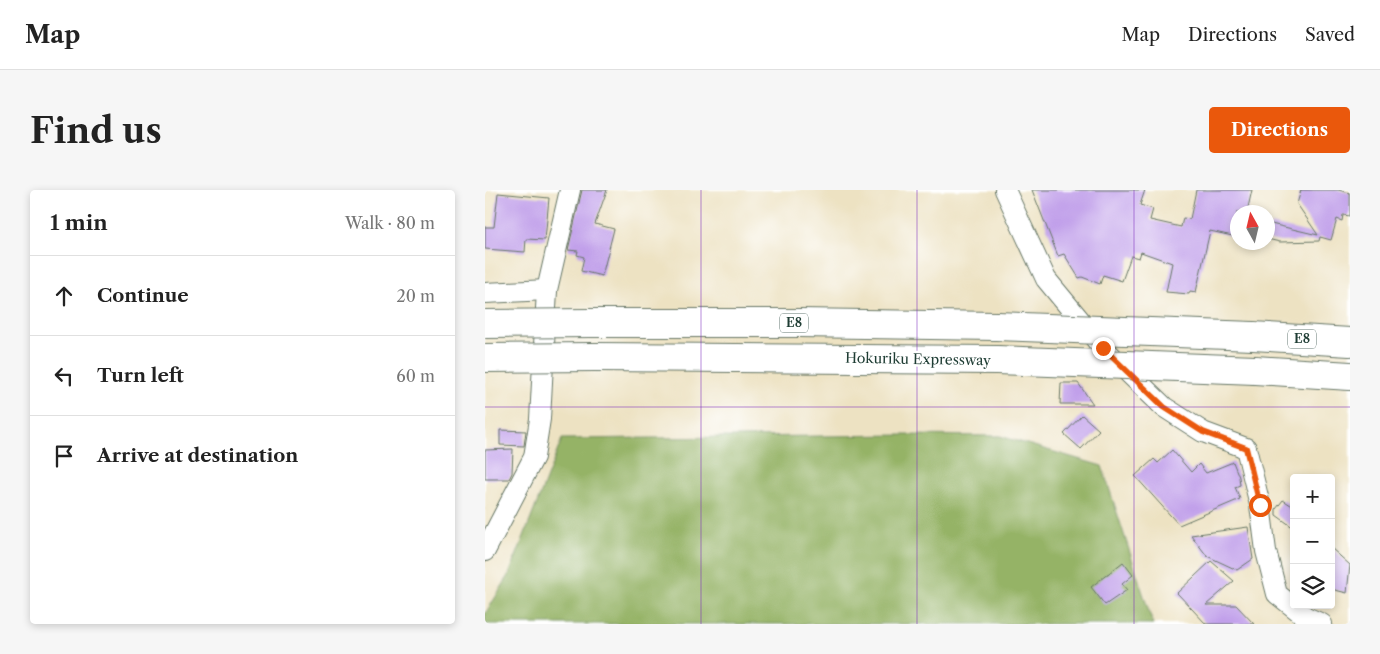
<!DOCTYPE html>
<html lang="en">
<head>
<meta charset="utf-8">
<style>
  body { margin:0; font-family:"Libre Caslon Text",serif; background:#f6f6f6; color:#222 }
  .controls { position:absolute; right:15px; bottom:15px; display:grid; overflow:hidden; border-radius:5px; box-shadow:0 2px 8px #0003 }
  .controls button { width:45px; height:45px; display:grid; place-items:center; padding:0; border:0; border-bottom:1px solid #e0e0e0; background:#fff; color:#222; font:25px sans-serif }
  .compass { position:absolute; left:745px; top:15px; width:45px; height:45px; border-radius:50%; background:#fff; box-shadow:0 2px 8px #0003; rotate:352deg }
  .stop { position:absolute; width:15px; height:15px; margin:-11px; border:4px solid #ea580c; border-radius:50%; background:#fff }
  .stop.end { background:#ea580c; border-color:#fff; box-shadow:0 1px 5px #0008 }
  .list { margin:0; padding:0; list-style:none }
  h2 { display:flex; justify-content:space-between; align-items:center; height:65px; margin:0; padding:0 20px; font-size:21px }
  h2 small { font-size:16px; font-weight:400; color:#767676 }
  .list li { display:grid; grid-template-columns:32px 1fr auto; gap:15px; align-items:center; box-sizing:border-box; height:80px; padding:0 20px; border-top:1px solid #e0e0e0 }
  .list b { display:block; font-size:19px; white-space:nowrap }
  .list em { font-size:16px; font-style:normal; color:#767676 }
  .icon { flex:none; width:28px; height:28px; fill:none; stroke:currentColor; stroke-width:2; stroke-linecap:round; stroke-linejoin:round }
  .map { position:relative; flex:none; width:865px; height:434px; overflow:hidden; border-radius:5px }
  header { display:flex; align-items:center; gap:30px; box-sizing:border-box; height:70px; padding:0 25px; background:#fff; border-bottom:1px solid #e0e0e0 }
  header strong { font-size:24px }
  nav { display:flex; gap:28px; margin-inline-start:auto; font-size:18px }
  .intro { display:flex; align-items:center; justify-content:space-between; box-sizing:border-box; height:120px; padding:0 30px }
  h1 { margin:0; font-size:35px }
  .button { padding:12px 22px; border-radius:5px; background:#ea580c; color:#fff; font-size:18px; font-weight:700 }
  main { display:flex; gap:30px; padding:0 30px }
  aside { flex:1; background:#fff; border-radius:5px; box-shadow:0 2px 8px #0003 }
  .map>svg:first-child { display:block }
  .forest { fill:#95b366; stroke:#5a784d }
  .building { fill:#c1a0ea }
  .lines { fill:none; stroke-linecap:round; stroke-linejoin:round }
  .street-casing { stroke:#677766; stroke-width:22 }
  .highway-casing { stroke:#677766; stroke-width:30 }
  .street { stroke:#fff; stroke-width:20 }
  .highway { stroke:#fff; stroke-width:28 }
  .highway-bridge-casing { stroke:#677766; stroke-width:30; stroke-linecap:butt }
  .highway-bridge { stroke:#fff; stroke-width:28 }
  .route { stroke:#ea580c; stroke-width:6 }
  .grid { fill:none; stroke:#7b2cbf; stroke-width:1; stroke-opacity:0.55 }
  .labels { text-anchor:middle; stroke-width:5; stroke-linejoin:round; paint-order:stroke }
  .shield { fill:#fff; stroke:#627771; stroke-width:1 }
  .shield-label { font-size:12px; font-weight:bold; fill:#1f3d34 }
  .street-label { font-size:14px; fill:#1f3d34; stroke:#fff }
</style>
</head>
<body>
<header>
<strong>Map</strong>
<nav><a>Map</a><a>Directions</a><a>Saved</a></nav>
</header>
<div class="intro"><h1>Find us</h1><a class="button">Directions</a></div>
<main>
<aside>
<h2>1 min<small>Walk · 80 m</small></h2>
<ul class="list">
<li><svg class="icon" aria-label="ahead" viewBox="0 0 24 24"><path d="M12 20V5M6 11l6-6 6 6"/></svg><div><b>Continue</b></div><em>20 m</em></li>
<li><svg class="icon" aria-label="left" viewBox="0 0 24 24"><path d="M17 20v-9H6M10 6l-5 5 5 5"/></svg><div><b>Turn left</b></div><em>60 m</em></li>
<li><svg class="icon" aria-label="arrive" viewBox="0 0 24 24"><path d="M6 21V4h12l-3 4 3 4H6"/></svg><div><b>Arrive at destination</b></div></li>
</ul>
</aside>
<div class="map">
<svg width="865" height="434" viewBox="0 0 865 434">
  <rect width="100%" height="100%" fill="#fff"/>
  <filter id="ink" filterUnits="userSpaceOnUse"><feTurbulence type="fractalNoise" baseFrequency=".02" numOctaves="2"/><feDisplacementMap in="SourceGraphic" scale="10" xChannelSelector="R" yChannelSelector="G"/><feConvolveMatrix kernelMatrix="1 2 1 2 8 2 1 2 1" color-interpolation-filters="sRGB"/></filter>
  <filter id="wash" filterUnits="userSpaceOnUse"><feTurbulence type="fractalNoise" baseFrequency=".0096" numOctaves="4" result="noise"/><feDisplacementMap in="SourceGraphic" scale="20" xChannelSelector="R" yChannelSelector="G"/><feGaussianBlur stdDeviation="1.12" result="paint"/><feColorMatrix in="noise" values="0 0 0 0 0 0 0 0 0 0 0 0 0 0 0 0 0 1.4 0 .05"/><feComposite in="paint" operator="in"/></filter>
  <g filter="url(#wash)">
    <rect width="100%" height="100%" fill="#ede2c2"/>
    <polygon class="forest" points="419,245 515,246 617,276 668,434 0,434 0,424 23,387 77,249"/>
    <g id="blocks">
      <g class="building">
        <polygon points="97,0 122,0 110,34 129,39 117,86 96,81 99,67 92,65 93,61 83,60"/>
        <polygon points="547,0 660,0 655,15 668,19 665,30 696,37 698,28 705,29 711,0 767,0 762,22 752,22 752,47 725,41 711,102 705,101 704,104 681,102 687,73 656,62 654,68 646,66 637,91 618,85 615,94 597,87 594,88 579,64 573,66"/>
        <polygon points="816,0 853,0 865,3 865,26 858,25 857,31 852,29 846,50 835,47 834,51 795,52 782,49 786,34 833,45 812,14"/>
        <polygon points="13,3 64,8 60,50 41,49 40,62 0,59 0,37 9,37"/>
        <polygon points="576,193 593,193 608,214 575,214"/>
        <polygon points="597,225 614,240 596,259 579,244"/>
        <polygon points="15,240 41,241 39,256 15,255"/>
        <polygon points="28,259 27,283 24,289 0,289 0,260"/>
        <polygon points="687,260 706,282 714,274 721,283 748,272 754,287 755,295 750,297 755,309 694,335 650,286 669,269 673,273"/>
        <polygon points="798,310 809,317 809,338 791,325 791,319"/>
        <polygon points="763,337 768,369 752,380 722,366 706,345"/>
        <polygon points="846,358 865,375 862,403 846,399"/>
        <polygon points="726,371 749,391 721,415 751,415 769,434 721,434 692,403"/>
        <polygon points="638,372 648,385 637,394 642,400 620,415 606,397"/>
      </g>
    </g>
  </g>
  <g filter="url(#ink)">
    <use href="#blocks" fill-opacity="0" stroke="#677766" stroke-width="1"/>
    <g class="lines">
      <defs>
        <g id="street">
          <polyline points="520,0 561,89 618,158 679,217 718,242 761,258 775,315 781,361 792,404 821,427 837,434"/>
          <polyline points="0,103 62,100"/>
          <polyline points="0,361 49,267 55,229 62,100 85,0"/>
        </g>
        <g id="highway">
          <polyline points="107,133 314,133 511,136"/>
          <polyline points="768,146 865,152"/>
          <polyline points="110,167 512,170"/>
          <polyline points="770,180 865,186"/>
        </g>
      </defs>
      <use href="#street" class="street-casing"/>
      <use href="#highway" class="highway-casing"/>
      <use href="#street" class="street"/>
      <use href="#highway" class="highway"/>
      <defs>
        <g id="highway-bridge">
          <polyline points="0,134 107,133"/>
          <polyline points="511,136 768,146"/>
          <polyline points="0,168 110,167"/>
          <polyline points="512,170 770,180"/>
        </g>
      </defs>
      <use href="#highway-bridge" class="highway-bridge-casing"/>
      <use href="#highway-bridge" class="highway-bridge"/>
    </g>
  </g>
  <g class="lines" filter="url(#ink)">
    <polyline class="route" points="618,158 679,217 718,242 761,258 775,315"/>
  </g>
  <path class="grid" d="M216 0V434M432 0V434M649 0V434M0 217H865"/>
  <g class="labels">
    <g class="shield">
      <rect x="295" y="123.5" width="28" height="19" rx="4"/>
      <rect x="803" y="139.5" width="28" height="19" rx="4"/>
    </g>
    <g class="shield-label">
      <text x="309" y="137">E8</text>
      <text x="817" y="153">E8</text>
    </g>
    <g class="street-label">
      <text transform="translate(433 169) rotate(1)" y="5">Hokuriku Expressway</text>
    </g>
  </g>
</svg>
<div class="controls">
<button>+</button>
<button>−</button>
<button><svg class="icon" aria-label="layers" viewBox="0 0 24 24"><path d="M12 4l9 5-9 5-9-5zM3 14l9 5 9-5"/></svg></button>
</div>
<svg class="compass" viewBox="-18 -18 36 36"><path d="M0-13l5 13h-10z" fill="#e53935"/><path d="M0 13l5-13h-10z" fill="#767676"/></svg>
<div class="stop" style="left:775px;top:315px"></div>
<div class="stop end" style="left:618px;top:158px"></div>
</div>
</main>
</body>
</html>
